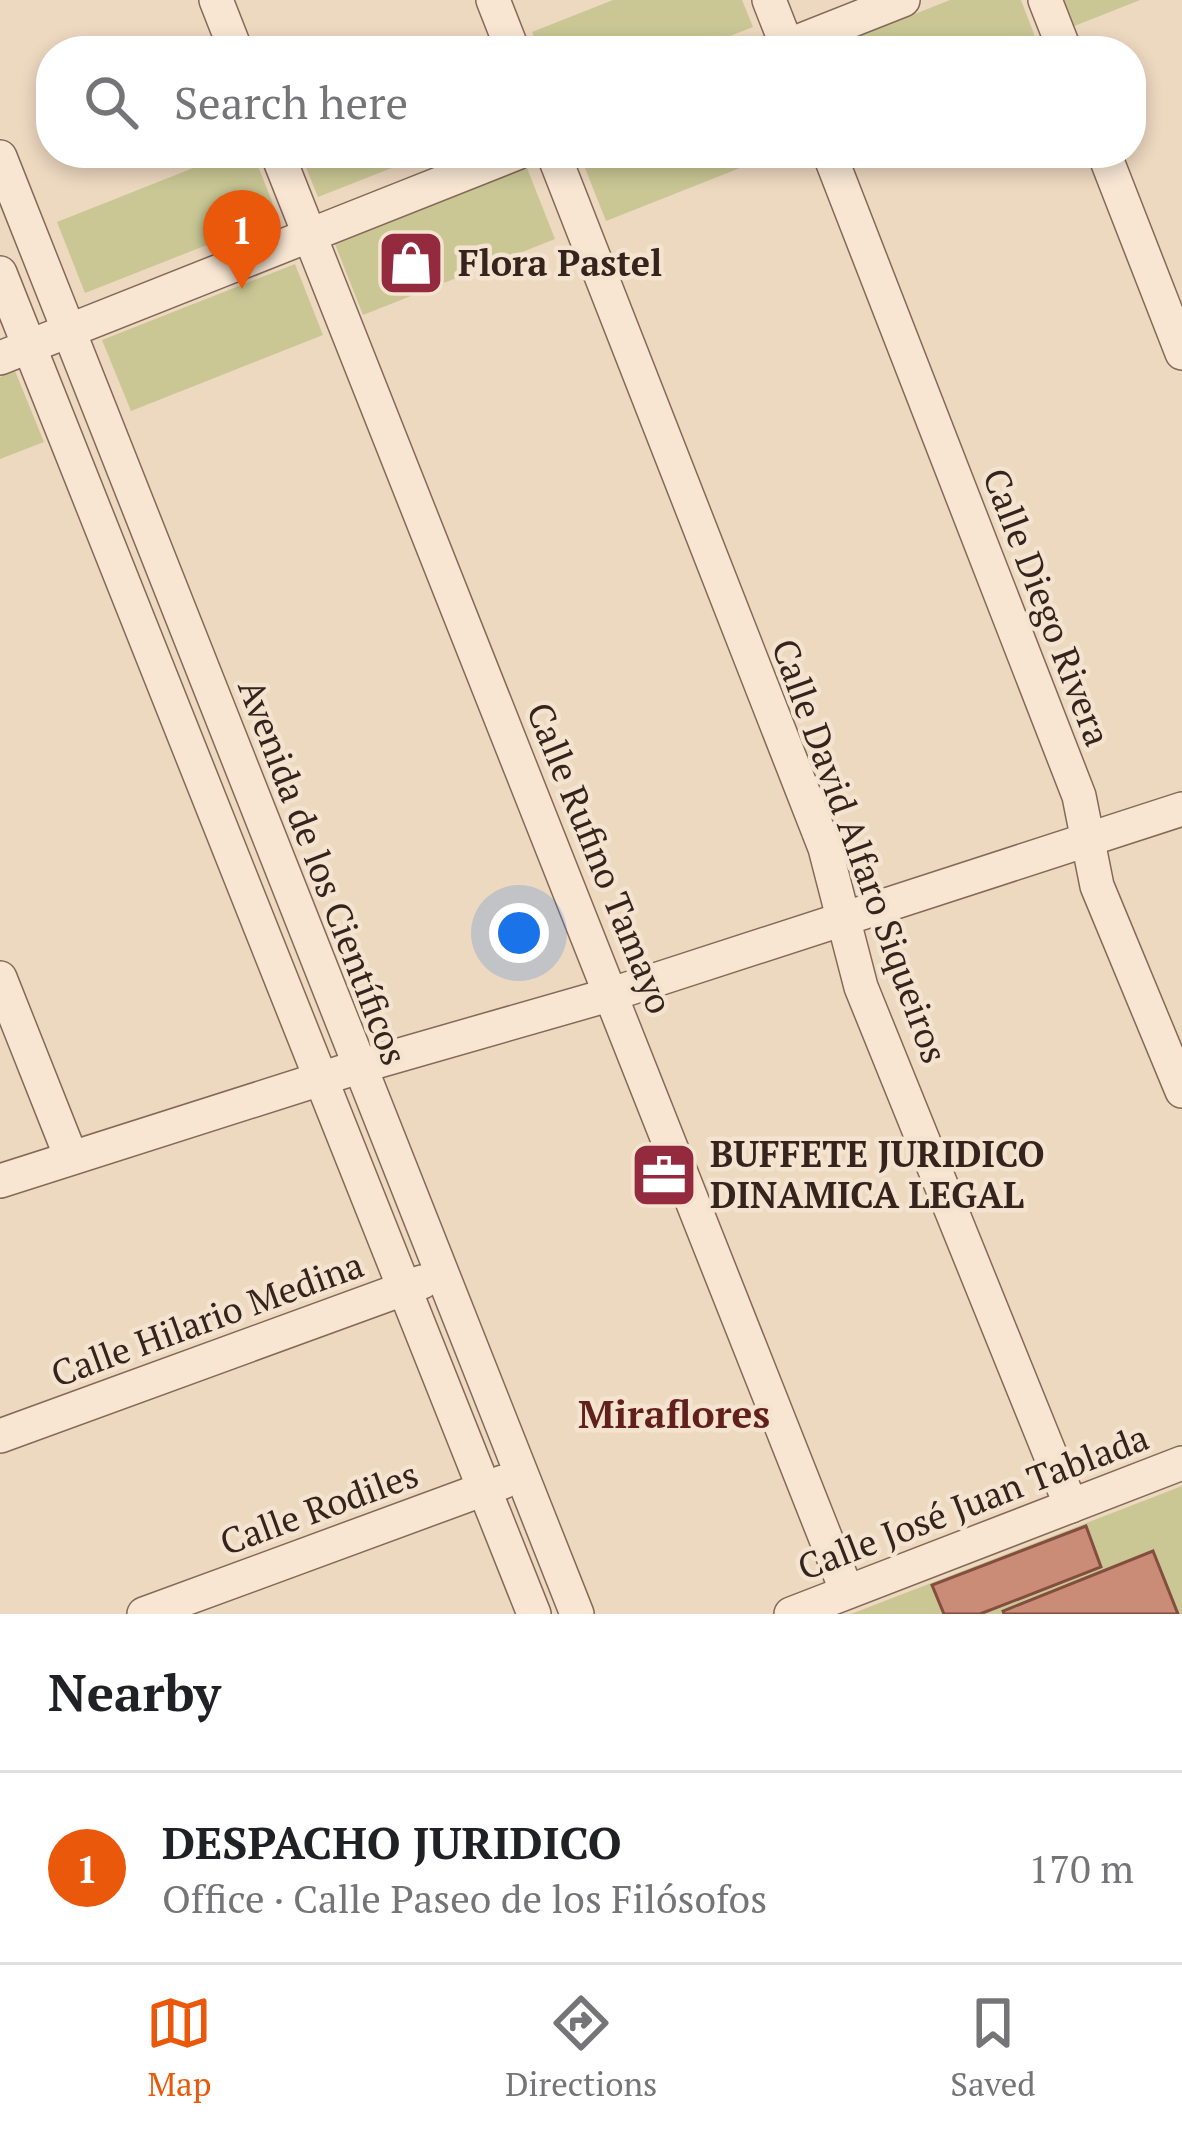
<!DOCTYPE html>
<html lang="en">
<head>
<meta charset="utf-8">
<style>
  body { margin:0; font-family:"PT Serif",serif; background:#f6f6f6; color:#202124 }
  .you { position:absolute; left:519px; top:933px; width:42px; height:42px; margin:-30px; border:9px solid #fff; border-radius:50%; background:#1a73e8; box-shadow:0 0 0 18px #1a73e833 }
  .badge { display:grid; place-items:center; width:78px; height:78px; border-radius:50%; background:#ea580c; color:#fff; font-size:39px; font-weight:700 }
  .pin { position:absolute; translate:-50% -99px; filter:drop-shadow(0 3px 6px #0008) }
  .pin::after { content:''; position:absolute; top:63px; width:42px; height:36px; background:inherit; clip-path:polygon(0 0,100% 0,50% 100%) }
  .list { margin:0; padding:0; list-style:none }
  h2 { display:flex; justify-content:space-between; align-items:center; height:156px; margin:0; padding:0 48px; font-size:51px }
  h2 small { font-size:39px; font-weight:400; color:#757577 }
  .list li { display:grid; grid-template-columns:78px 1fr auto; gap:36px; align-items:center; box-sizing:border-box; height:192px; padding:0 48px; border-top:3px solid #e0e0e0 }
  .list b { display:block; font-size:45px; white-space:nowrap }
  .list p { margin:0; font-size:39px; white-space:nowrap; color:#757577 }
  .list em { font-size:39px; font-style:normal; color:#757577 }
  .icon { flex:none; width:66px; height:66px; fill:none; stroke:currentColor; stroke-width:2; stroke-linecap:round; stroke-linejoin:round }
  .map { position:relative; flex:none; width:1182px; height:1614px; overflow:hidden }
  .search { position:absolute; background:#fff; box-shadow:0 6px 18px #0003; left:36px; right:36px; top:36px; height:132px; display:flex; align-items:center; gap:30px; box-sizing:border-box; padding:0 42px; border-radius:48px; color:#757577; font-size:45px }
  .sheet { height:348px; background:#fff }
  nav { display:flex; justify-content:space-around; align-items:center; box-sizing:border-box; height:168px; border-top:3px solid #e0e0e0; background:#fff; font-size:33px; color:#757577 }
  nav a { display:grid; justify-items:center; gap:6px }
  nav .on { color:#ea580c }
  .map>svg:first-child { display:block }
  .green { fill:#cac795 }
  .building { fill:#ca8b77; stroke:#844e3f; stroke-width:3 }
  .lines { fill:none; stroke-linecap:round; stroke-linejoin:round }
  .minor-casing { stroke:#856958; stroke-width:36 }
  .minor { stroke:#f8e6d3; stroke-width:33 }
  .labels { text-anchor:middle; stroke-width:9; stroke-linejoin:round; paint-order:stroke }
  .poi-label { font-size:36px; font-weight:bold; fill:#35241d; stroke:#f4e3cf; text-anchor:start }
  .street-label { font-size:36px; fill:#35241d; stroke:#f4e3cf }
  .neighbourhood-label { font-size:39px; font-weight:bold; fill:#611f1d; stroke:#f4e3cf }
</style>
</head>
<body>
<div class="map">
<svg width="1182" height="1614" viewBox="0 0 1182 1614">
  <rect width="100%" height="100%" fill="#edd8c0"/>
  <g class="green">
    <polygon points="613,0 742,0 753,27 692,51 540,51 532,32"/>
    <polygon points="950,0 1021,0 1039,47 1029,51 822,51"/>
    <polygon points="1056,0 1140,0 1067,29"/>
    <polygon points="231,153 253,153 278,217 85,293 57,222"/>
    <polygon points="300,153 430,153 318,197"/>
    <polygon points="579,153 778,153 606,221"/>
    <polygon points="527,168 555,239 363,315 335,244"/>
    <polygon points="295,264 323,335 131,411 102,340"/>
    <polygon points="15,371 44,442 0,459 0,377"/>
    <polygon points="1182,1486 1182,1614 851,1614"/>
  </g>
  <g class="building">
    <polygon points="1086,1526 1101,1567 980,1614 944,1614 932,1585"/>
    <polygon points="1153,1551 1178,1614 1004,1614 1003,1611"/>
  </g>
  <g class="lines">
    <defs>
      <g id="minor">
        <polyline points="216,0 236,51"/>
        <polyline points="493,0 513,51"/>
        <polyline points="769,0 789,51"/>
        <polyline points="1045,0 1065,51"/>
        <polyline points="774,51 903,0"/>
        <polyline points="277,153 847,1592"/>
        <polyline points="553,153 825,848 861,987 1071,1506"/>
        <polyline points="829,153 1079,796 1097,886 1182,1091"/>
        <polyline points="1104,153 1182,353"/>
        <polyline points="0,157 577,1614"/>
        <polyline points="0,273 534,1614"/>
        <polyline points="0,358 517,153"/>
        <polyline points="0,978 71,1157"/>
        <polyline points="0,1181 358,1067 612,994 1182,809"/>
        <polyline points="0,1436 422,1282"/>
        <polyline points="144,1614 503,1482"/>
        <polyline points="791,1614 1182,1463"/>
      </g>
    </defs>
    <use href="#minor" class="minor-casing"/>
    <use href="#minor" class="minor"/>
  </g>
  <defs>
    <symbol id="shop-square" viewBox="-11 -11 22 22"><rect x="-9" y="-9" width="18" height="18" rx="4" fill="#932a3d" stroke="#f4e3cf"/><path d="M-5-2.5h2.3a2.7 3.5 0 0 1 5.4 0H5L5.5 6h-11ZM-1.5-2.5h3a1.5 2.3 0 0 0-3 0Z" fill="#fff"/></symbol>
    <symbol id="office-square" viewBox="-11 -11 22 22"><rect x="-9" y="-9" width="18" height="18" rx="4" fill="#932a3d" stroke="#f4e3cf"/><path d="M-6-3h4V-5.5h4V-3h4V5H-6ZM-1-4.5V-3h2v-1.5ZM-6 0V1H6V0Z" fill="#fff"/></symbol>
  </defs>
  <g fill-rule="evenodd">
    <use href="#shop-square" x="373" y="225" width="76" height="76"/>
    <use href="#office-square" x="626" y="1137" width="76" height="76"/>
  </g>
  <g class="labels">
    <g class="poi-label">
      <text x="458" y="276">Flora Pastel</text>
      <text x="710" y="1167">BUFFETE JURIDICO<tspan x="710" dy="41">DINAMICA LEGAL</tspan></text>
    </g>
    <g class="street-label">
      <text transform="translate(1047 607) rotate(69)" y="13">Calle Diego Rivera</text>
      <text transform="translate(860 851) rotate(70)" y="13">Calle David Alfaro Siqueiros</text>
      <text transform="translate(600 858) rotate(68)" y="13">Calle Rufino Tamayo</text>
      <text transform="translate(323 872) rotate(69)" y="13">Avenida de los Científicos</text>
      <text transform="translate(207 1319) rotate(-20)" y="13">Calle Hilario Medina</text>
      <text transform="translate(973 1502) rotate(-21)" y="13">Calle José Juan Tablada</text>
      <text transform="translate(319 1508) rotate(-20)" y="13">Calle Rodiles</text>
    </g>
    <g class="neighbourhood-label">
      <text x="674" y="1428">Miraflores</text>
    </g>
  </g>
</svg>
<div class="you"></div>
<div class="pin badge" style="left:242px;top:289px">1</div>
<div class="search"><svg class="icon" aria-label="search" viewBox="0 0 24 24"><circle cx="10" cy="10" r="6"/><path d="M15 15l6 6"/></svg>Search here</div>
</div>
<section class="sheet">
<h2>Nearby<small></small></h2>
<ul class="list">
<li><span class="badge">1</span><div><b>DESPACHO JURIDICO</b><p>Office · Calle Paseo de los Filósofos</p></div><em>170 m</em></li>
</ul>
</section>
<nav>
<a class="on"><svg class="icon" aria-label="map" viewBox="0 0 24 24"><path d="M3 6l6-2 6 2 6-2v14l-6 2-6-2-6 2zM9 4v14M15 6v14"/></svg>Map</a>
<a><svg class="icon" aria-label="directions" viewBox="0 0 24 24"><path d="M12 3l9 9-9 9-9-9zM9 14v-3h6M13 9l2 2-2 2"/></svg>Directions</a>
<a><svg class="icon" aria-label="saved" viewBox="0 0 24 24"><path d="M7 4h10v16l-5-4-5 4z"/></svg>Saved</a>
</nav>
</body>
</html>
